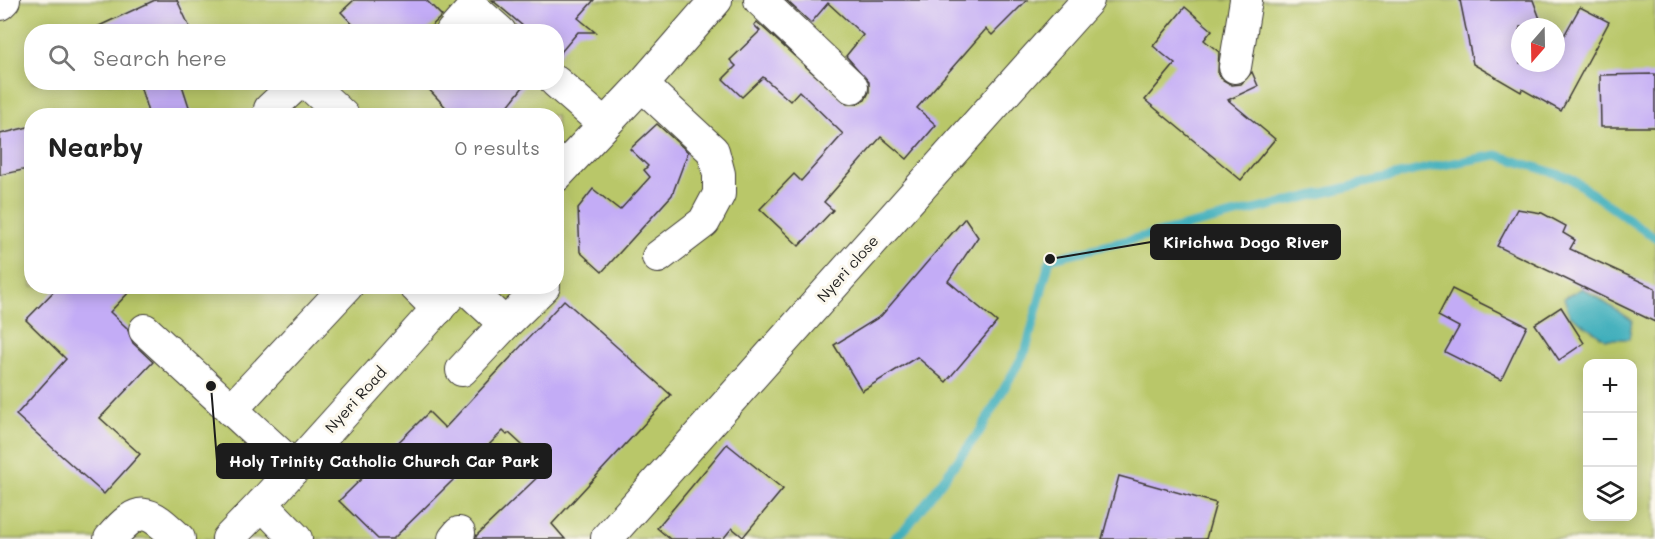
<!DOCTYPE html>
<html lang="en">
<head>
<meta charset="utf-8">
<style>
  body { margin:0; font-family:Mali,sans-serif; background:#f2f2f2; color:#222 }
  .controls { position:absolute; right:18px; bottom:18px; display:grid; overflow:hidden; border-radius:12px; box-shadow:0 3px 15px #0003 }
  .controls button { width:54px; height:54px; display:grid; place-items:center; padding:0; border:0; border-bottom:2px solid #e0e0e0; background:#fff; color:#222; font:30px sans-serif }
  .compass { position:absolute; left:1511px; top:18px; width:54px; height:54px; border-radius:50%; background:#fff; box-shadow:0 3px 15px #0003; rotate:200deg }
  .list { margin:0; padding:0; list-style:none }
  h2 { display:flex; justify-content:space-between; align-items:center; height:78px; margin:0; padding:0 24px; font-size:26px }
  h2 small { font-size:20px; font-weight:400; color:#767676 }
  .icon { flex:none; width:33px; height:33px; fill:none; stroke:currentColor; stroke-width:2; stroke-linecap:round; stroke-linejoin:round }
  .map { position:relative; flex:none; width:1655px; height:539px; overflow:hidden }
  .search { position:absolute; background:#fff; box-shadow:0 3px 15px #0003; left:24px; top:24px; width:540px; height:66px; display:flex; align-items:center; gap:15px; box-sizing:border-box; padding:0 21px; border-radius:24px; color:#767676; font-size:22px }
  .panel { position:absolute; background:#fff; box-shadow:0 3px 15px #0003; left:24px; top:108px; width:540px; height:186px; border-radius:24px }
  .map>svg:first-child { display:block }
  .green { fill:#b9c769; stroke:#6a7242; stroke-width:1.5; fill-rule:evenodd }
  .water { fill:#40afbc; stroke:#2e666c; stroke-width:1.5 }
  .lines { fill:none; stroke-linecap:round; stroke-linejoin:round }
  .stream { stroke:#40afbc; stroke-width:9 }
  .building { fill:#c3acf6 }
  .minor-casing { stroke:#3c3934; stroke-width:34 }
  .minor { stroke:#fff; stroke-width:32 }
  .labels { text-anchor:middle; stroke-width:6; stroke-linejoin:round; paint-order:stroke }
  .street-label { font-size:15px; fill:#1c1c1c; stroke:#fbf7ec }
  .leader { fill:none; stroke:#1c1c1c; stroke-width:2 }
  .callout-dot { fill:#1c1c1c; stroke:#fbf7ec; stroke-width:2 }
  .callout { fill:#1c1c1c; stroke:#1c1c1c; stroke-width:2 }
  .callout-label { font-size:16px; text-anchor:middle; font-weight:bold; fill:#fff }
</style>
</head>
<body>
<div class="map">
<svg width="1655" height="539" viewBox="0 0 1655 539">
  <rect width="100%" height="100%" fill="#fbf7ec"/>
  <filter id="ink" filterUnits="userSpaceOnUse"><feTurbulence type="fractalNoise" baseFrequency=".0167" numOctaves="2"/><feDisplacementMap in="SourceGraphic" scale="12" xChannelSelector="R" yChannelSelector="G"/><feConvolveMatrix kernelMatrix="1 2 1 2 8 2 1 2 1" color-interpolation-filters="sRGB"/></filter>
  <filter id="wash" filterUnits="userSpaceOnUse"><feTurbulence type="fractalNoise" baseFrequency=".008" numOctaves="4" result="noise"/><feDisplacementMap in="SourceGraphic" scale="24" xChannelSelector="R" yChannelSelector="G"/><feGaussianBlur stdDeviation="1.35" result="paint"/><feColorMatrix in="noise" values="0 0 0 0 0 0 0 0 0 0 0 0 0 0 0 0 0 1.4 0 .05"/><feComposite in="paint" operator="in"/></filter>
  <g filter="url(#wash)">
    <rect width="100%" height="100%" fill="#f2dcbe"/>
    <path class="green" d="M0 0H1655V539H0ZM1520 27H1556V63H1520ZM32 32H556V82H32ZM32 116H556V286H32ZM1588 364H1632V516H1588Z"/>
    <polygon class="water" points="1582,288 1632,320 1629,339 1605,339 1570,315 1564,298"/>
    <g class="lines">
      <polyline class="stream" points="893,539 908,526 980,431 1026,350 1050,259 1427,168 1497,155 1570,178 1655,238"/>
    </g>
    <g id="blocks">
      <g class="building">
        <polygon points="155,0 177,0 192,32 86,32"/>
        <polygon points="354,0 426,0 442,16 425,32 360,32 341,12"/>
        <polygon points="492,0 594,0 578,18 595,32 578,32 556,58 556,32 530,32"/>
        <polygon points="786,0 1027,0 992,35 986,29 917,108 936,125 907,159 881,137 824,202 833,210 799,246 760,209 794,174 801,181 843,134 799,91 790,101 763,77 742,97 723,79 736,66 730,60 760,31 754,25 757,22 847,104 857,104 865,100 869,92 869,82 846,56 863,35 828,3 811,23"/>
        <polygon points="1460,0 1533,0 1543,27 1520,27 1520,63 1556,63 1556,50 1580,7 1609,22 1561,111 1522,89 1521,92 1473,64"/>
        <polygon points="1185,7 1212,30 1204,40 1219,52 1218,73 1223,80 1232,85 1241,84 1252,72 1258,86 1228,100 1275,139 1241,180 1145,100 1175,64 1153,46"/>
        <polygon points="1655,74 1655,127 1601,127 1600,75"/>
        <polygon points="139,82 181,82 192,116 149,116"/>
        <polygon points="422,82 527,82 500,116 454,116"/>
        <polygon points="657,124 688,152 672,195 602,272 580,252 578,208 593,189 620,210 650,177 644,170 648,166 630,149"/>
        <polygon points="32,126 32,168 0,175 0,134"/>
        <polygon points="1517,209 1542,213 1566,226 1563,233 1575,240 1570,249 1655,288 1655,322 1497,246"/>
        <polygon points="965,218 978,237 948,281 997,322 946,382 917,357 862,391 834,345 881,316"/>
        <polygon points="59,286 135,286 110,312 127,328 133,343 153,362 100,418 140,454 104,494 16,415 66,359 26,320"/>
        <polygon points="1452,289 1527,326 1501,380 1445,352 1459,327 1438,316"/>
        <polygon points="564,300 671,395 552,524 565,539 475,539 477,535 547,468 509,433 507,435 503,431 393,539 378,539 339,501 429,412 445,428"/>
        <polygon points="1561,307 1584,343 1559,360 1535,324"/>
        <polygon points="727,444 783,489 743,537 732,528 723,539 670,539 657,528"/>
        <polygon points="1119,476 1216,503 1206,539 1102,539"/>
      </g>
    </g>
  </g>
  <g filter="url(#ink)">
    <use href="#blocks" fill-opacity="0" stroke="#3c3934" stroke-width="1.5"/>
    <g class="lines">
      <defs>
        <g id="minor">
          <polyline points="760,0 852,87"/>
          <polyline points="0,4 4,0"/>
          <polyline points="452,32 473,8 500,32"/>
          <polyline points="1235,67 1246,0"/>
          <polyline points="307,82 343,116"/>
          <polyline points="556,82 604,124"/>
          <polyline points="642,85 713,151 719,174 719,194 704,222 658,257"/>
          <polyline points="274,116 270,109 299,82"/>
          <polyline points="556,176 642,85 716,0"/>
          <polyline points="415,286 438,309"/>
          <polyline points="464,286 505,324 544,286"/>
          <polyline points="145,330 295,468"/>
          <polyline points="462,370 505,324"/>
          <polyline points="231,410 347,286"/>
          <polyline points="262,504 296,539"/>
          <polyline points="607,538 1088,0"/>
          <path d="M110 539C140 504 147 509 179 539"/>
          <polyline points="228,539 262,504 458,286"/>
          <polyline points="454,539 459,533"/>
        </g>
      </defs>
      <use href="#minor" class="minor-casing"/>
      <use href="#minor" class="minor"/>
    </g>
  </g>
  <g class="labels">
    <g class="street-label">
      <text transform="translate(848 269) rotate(-48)" y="5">Nyeri close</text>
      <text transform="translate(356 400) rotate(-48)" y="5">Nyeri Road</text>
    </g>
  </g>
  <path class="leader" d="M1050 259L1151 242M211 386L217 461"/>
  <g class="callout-dot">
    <circle cx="1050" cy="259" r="6"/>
    <circle cx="211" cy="386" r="6"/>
  </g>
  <g class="callout">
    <rect x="1151" y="225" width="189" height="34" rx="6"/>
    <rect x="217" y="444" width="334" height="34" rx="6"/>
  </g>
  <g class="callout-label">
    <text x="1246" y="248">Kirichwa Dogo River</text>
    <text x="384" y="467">Holy Trinity Catholic Church Car Park</text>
  </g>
</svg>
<div class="controls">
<button>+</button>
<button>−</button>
<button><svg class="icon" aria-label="layers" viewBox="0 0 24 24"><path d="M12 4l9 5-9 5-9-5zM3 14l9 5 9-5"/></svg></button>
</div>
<svg class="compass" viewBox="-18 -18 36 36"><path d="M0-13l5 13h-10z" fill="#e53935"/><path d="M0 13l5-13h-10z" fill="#767676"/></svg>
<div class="search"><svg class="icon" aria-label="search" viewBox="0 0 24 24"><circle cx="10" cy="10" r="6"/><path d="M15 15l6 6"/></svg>Search here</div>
<section class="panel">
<h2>Nearby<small>0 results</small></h2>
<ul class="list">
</ul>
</section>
</div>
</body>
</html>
